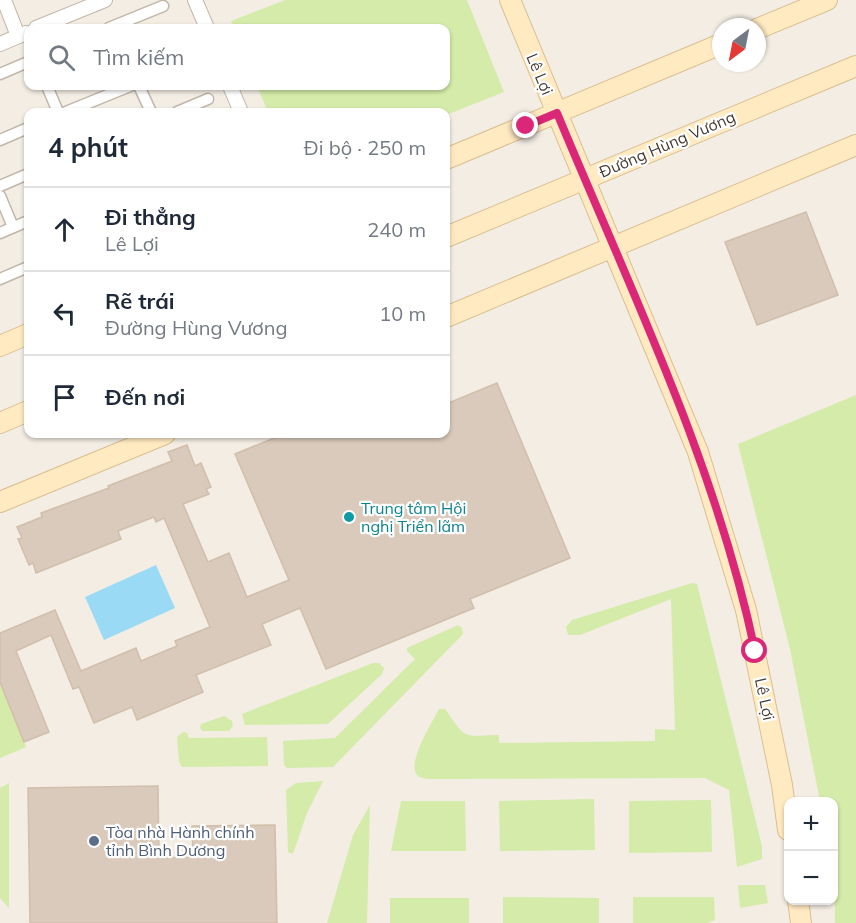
<!DOCTYPE html>
<html lang="vi">
<head>
<meta charset="utf-8">
<style>
  body { margin:0; font-family:Mulish,sans-serif; background:#f6f6f7; color:#1f2937 }
  .controls { position:absolute; right:18px; bottom:18px; display:grid; overflow:hidden; border-radius:12px; box-shadow:0 2px 4px #0004 }
  .controls button { width:54px; height:54px; display:grid; place-items:center; padding:0; border:0; border-bottom:2px solid #e0e1e3; background:#fff; color:#1f2937; font:30px sans-serif }
  .compass { position:absolute; left:712px; top:18px; width:54px; height:54px; border-radius:50%; background:#fff; box-shadow:0 2px 4px #0004; rotate:212deg }
  .stop { position:absolute; width:18px; height:18px; margin:-14px; border:4px solid #db2777; border-radius:50%; background:#fff }
  .stop.end { background:#db2777; border-color:#fff; box-shadow:0 2px 6px #0008 }
  .list { margin:0; padding:0; list-style:none }
  h2 { display:flex; justify-content:space-between; align-items:center; height:78px; margin:0; padding:0 24px; font-size:26px }
  h2 small { font-size:20px; font-weight:400; color:#747a83 }
  .list li { display:grid; grid-template-columns:39px 1fr auto; gap:18px; align-items:center; box-sizing:border-box; height:84px; padding:0 24px; border-top:2px solid #e0e1e3 }
  .list b { display:block; font-size:22px; white-space:nowrap }
  .list p { margin:0; font-size:20px; white-space:nowrap; color:#747a83 }
  .list em { font-size:20px; font-style:normal; color:#747a83 }
  .icon { flex:none; width:33px; height:33px; fill:none; stroke:currentColor; stroke-width:2; stroke-linecap:round; stroke-linejoin:round }
  .map { position:relative; flex:none; width:856px; height:923px; overflow:hidden }
  .search { position:absolute; background:#fff; box-shadow:0 2px 4px #0004; left:24px; top:24px; width:426px; height:66px; display:flex; align-items:center; gap:15px; box-sizing:border-box; padding:0 21px; border-radius:12px; color:#747a83; font-size:22px }
  .panel { position:absolute; background:#fff; box-shadow:0 2px 4px #0004; left:24px; top:108px; width:426px; height:330px; border-radius:12px }
  .map>svg:first-child { display:block }
  .green { fill:#d4eba9 }
  .water { fill:#9adaf5 }
  .building { fill:#d9cabb; stroke:#d1beab; stroke-width:1.5 }
  .lines { fill:none; stroke-linecap:round; stroke-linejoin:round }
  .pedestrian-casing { stroke:#c2b6a9; stroke-width:13 }
  .minor-casing { stroke:#c2b6a9; stroke-width:16 }
  .secondary-casing { stroke:#dabf91; stroke-width:22 }
  .pedestrian { stroke:#fff; stroke-width:10 }
  .minor { stroke:#fff; stroke-width:14 }
  .secondary { stroke:#ffeac2; stroke-width:20 }
  .route { stroke:#db2777; stroke-width:8 }
  .culture-dot { fill:#0f9aa8; stroke:#fff; stroke-width:2 }
  .service-dot { fill:#5c6f8a; stroke:#fff; stroke-width:2 }
  .labels { text-anchor:middle; stroke-width:4.5; stroke-linejoin:round; paint-order:stroke }
  .street-label { font-size:16px; fill:#463c33; stroke:#fff }
  .culture-label { font-size:16px; fill:#0d838f; stroke:#fff; text-anchor:start }
  .service-label { font-size:16px; fill:#4e5e75; stroke:#fff; text-anchor:start }
</style>
</head>
<body>
<div class="map">
<svg width="856" height="923" viewBox="0 0 856 923">
  <rect width="100%" height="100%" fill="#f3ede4"/>
  <g class="green">
    <polygon points="285,0 467,0 504,92 446,115 446,112 268,112 257,86 446,86 446,28 234,28 231,21"/>
    <polygon points="856,395 856,923 835,923 834,802 820,801 790,649 738,444"/>
    <path d="M692 583 697 584 762 846V859L737 867 729 790 705 778 442 779C435 779 424 780 418 776 405 765 433 721 439 709H445C467 740 460 736 499 735V743L655 741V729L675 730 671 599 580 635H568L566 627 572 620Z"/>
    <polygon points="458,625 462,628 463,634 333,767 287,768 284,765 283,741 335,738 415,659 407,651 407,648"/>
    <polygon points="373,663 379,663 384,668 382,674 328,724 245,725 242,714"/>
    <polygon points="0,682 26,747 0,758"/>
    <polygon points="224,716 232,721 233,726 229,731 202,731 200,728 201,724"/>
    <polygon points="183,732 187,733 189,738 267,737 268,766 182,767 179,761 177,737"/>
    <polygon points="323,781 307,813 294,851 292,854 288,852 286,790 296,783"/>
    <polygon points="9,783 9,908 0,898 0,788"/>
    <polygon points="594,799 595,850 500,851 499,801"/>
    <polygon points="711,800 712,852 629,853 629,801"/>
    <polygon points="401,801 465,801 466,851 391,851"/>
    <polygon points="370,805 367,923 327,923 353,835"/>
    <polygon points="738,885 765,885 768,903 740,908"/>
    <polygon points="503,897 599,898 599,923 503,923"/>
    <polygon points="633,897 714,897 715,920 707,923 633,923"/>
    <rect x="390" y="898" width="79" height="25"/>
  </g>
  <polygon class="water" points="156,565 175,608 104,640 85,597"/>
  <g class="building">
    <polygon points="806,212 838,295 757,325 725,242"/>
    <polygon points="497,383 570,558 470,599 474,608 326,669 300,608 262,624 271,645 196,675 203,692 137,720 132,707 94,723 79,687 73,689 51,635 16,651 49,732 24,742 0,682 0,633 55,610 81,671 136,648 141,661 177,646 175,641 210,627 164,518 156,522 154,517 118,531 121,539 36,573 33,563 29,565 18,539 22,538 17,527 42,517 41,513 109,488 108,486 172,461 168,452 187,445 195,466 201,463 211,487 206,489 209,494 183,504 208,562 229,553 247,597 289,580 235,454 284,434 446,434 446,404"/>
    <polygon points="158,786 159,858 193,857 192,826 275,825 277,923 30,923 28,788"/>
  </g>
  <g class="lines">
    <defs>
      <g id="pedestrian">
        <polyline points="109,28 163,6"/>
        <polyline points="0,74 28,62"/>
        <polyline points="47,86 58,112"/>
        <polyline points="139,86 151,112"/>
        <polyline points="66,112 130,86"/>
        <polyline points="177,112 208,99"/>
        <polyline points="0,140 28,128"/>
        <polyline points="0,186 28,174"/>
        <polyline points="0,196 13,227"/>
        <polyline points="0,233 28,221"/>
        <polyline points="0,279 28,267"/>
      </g>
      <g id="minor">
        <polyline points="4,0 18,36"/>
        <polyline points="195,0 207,28"/>
        <polyline points="36,28 105,0"/>
        <polyline points="0,44 26,33"/>
        <polyline points="230,86 241,112"/>
      </g>
      <g id="secondary">
        <polyline points="510,0 698,452 746,610 782,785 788,830"/>
        <polyline points="757,29 827,0"/>
        <polyline points="446,159 721,44"/>
        <polyline points="446,237 856,66"/>
        <polyline points="446,317 856,145"/>
        <polyline points="0,346 28,334"/>
        <polyline points="0,423 28,411"/>
        <polyline points="0,502 165,434"/>
        <polyline points="798,900 801,923"/>
      </g>
    </defs>
    <use href="#pedestrian" class="pedestrian-casing"/>
    <use href="#minor" class="minor-casing"/>
    <use href="#secondary" class="secondary-casing"/>
    <use href="#pedestrian" class="pedestrian"/>
    <use href="#minor" class="minor"/>
    <use href="#secondary" class="secondary"/>
  </g>
  <g class="lines">
    <path class="route" d="M526 126 557 113C630 289 716 464 755 651"/>
  </g>
  <circle class="culture-dot" cx="349" cy="517" r="6"/>
  <circle class="service-dot" cx="94" cy="841" r="6"/>
  <g class="labels">
    <g class="street-label">
      <text transform="translate(540 74) rotate(67)" y="6">Lê Lợi</text>
      <text transform="translate(667 144) rotate(-23)" y="6">Đường Hùng Vương</text>
      <text transform="translate(765 699) rotate(78)" y="6">Lê Lợi</text>
    </g>
    <g class="culture-label">
      <text x="361" y="514">Trung tâm Hội<tspan x="361" dy="18">nghị Triển lãm</tspan></text>
    </g>
    <g class="service-label">
      <text x="106" y="838">Tòa nhà Hành chính<tspan x="106" dy="18">tỉnh Bình Dương</tspan></text>
    </g>
  </g>
</svg>
<div class="controls">
<button>+</button>
<button>−</button>
</div>
<svg class="compass" viewBox="-18 -18 36 36"><path d="M0-13l5 13h-10z" fill="#e53935"/><path d="M0 13l5-13h-10z" fill="#747a83"/></svg>
<div class="stop" style="left:755px;top:651px"></div>
<div class="stop end" style="left:526px;top:126px"></div>
<div class="search"><svg class="icon" aria-label="search" viewBox="0 0 24 24"><circle cx="10" cy="10" r="6"/><path d="M15 15l6 6"/></svg>Tìm kiếm</div>
<section class="panel">
<h2>4 phút<small>Đi bộ · 250 m</small></h2>
<ul class="list">
<li><svg class="icon" aria-label="ahead" viewBox="0 0 24 24"><path d="M12 20V5M6 11l6-6 6 6"/></svg><div><b>Đi thẳng</b><p>Lê Lợi</p></div><em>240 m</em></li>
<li><svg class="icon" aria-label="left" viewBox="0 0 24 24"><path d="M17 20v-9H6M10 6l-5 5 5 5"/></svg><div><b>Rẽ trái</b><p>Đường Hùng Vương</p></div><em>10 m</em></li>
<li><svg class="icon" aria-label="arrive" viewBox="0 0 24 24"><path d="M6 21V4h12l-3 4 3 4H6"/></svg><div><b>Đến nơi</b></div></li>
</ul>
</section>
</div>
</body>
</html>
